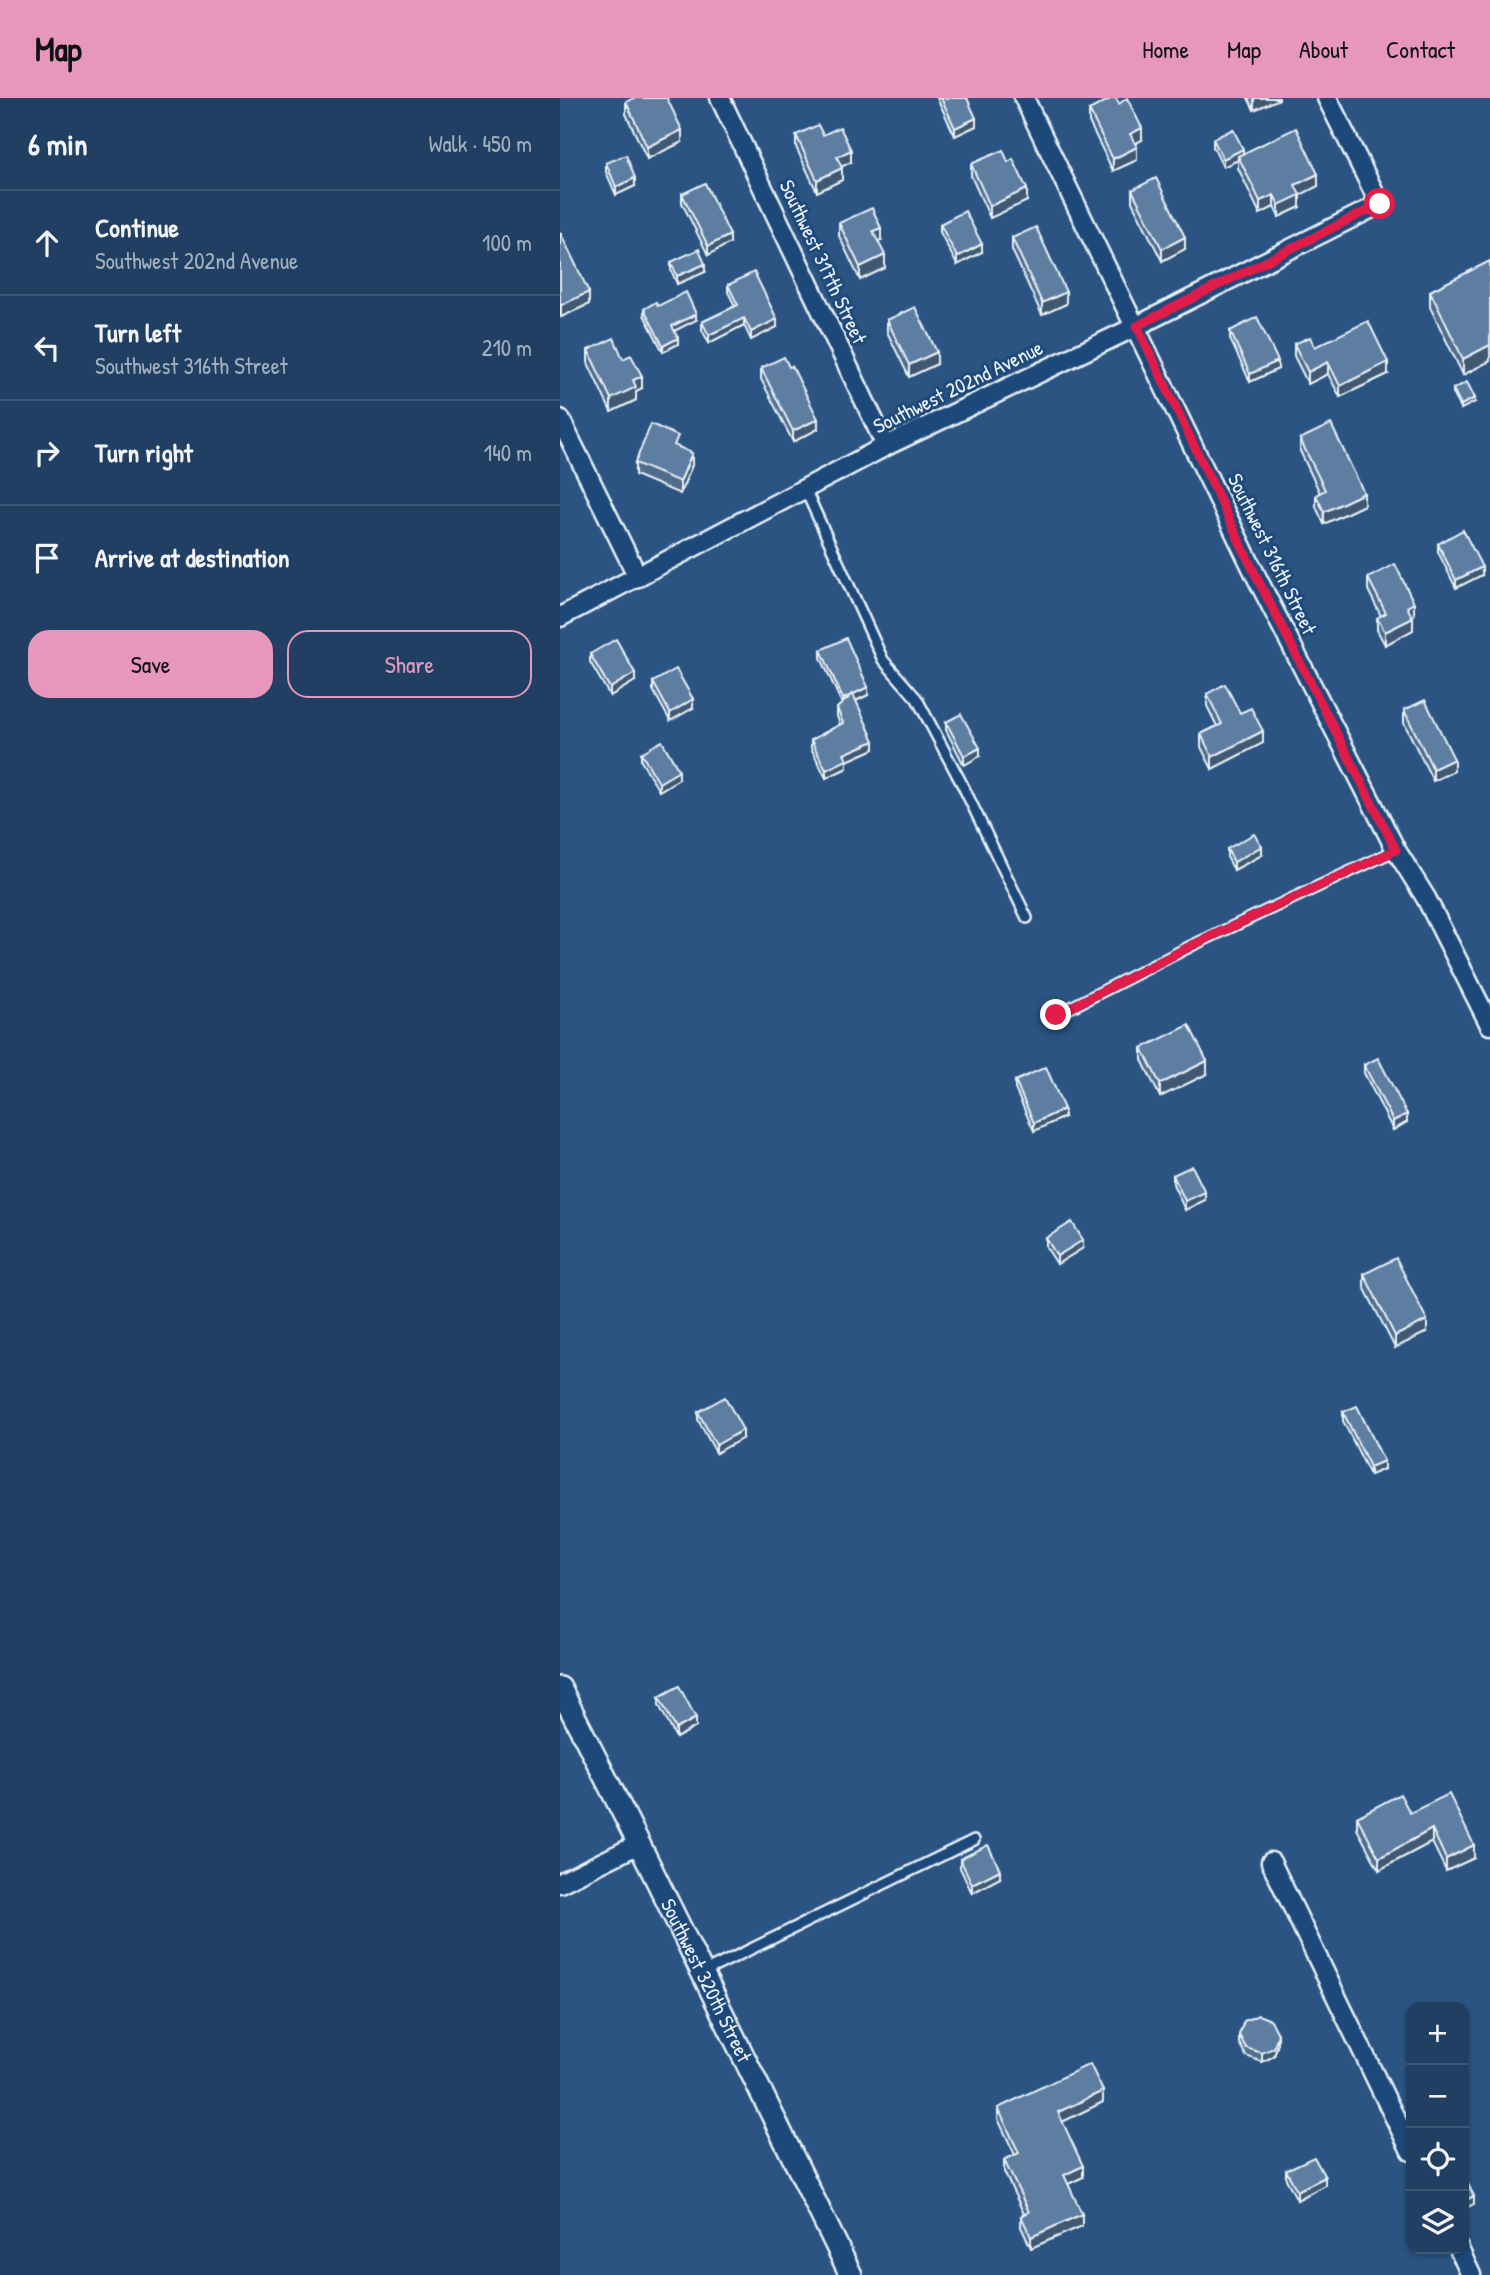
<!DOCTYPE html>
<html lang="en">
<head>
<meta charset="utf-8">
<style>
  body { margin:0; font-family:"Patrick Hand",sans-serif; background:#284668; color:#f1f3f6 }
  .controls { position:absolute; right:21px; bottom:21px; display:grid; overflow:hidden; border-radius:14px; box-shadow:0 2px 5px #0004 }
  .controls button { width:63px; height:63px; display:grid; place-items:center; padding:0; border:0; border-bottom:2px solid #3d5877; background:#203f62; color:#f1f3f6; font:35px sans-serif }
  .stop { position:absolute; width:21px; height:21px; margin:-16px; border:5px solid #e11d48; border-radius:50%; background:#fff }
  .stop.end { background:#e11d48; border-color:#fff; box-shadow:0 2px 7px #0008 }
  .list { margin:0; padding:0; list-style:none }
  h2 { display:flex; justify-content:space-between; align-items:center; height:91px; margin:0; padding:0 28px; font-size:30px }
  h2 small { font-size:23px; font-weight:400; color:#a2afbe }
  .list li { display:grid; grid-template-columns:46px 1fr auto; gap:21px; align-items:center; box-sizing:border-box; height:105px; padding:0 28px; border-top:2px solid #3d5877 }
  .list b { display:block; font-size:26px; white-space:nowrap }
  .list p { margin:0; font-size:23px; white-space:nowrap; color:#a2afbe }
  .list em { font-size:23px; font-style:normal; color:#a2afbe }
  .actions { display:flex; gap:14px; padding:21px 28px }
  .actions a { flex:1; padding:16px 0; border:2px solid #e797bd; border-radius:21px; text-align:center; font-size:24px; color:#e797bd }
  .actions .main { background:#e797bd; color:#111 }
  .icon { flex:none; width:38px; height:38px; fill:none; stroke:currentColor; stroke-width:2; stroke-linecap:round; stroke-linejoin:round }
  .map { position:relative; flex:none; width:930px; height:2177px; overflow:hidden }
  header { display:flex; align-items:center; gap:42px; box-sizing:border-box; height:98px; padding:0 35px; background:#e797bd; color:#111 }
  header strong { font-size:33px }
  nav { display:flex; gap:38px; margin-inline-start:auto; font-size:24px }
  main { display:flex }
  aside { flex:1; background:#203f62 }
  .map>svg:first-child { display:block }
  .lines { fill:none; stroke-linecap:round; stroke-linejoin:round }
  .service-casing { stroke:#e8f1f8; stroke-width:14 }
  .minor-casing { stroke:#e8f1f8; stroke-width:23 }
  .tertiary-casing { stroke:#e8f1f8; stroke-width:26 }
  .service { stroke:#1f4a7a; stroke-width:9 }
  .minor { stroke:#1f4a7a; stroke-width:18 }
  .tertiary { stroke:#1f4a7a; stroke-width:21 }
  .wall { fill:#506c8a; stroke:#e8f1f8; stroke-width:2 }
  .shaded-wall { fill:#415871; stroke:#e8f1f8; stroke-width:2 }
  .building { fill:#5d7da1; stroke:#e8f1f8; stroke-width:2 }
  .route { stroke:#e11d48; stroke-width:9 }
  .labels { text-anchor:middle; stroke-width:6; stroke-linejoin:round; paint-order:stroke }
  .street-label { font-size:21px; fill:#e8f1f8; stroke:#1f4a7a }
</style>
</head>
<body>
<header>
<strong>Map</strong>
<nav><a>Home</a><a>Map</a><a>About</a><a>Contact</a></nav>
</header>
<main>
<aside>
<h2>6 min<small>Walk · 450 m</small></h2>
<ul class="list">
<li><svg class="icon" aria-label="ahead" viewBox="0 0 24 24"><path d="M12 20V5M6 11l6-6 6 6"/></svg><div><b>Continue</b><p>Southwest 202nd Avenue</p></div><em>100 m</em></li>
<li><svg class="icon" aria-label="left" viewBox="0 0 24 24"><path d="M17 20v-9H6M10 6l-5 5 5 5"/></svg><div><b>Turn left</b><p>Southwest 316th Street</p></div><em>210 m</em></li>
<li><svg class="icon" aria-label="right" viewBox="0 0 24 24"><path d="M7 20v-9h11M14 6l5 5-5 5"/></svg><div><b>Turn right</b></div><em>140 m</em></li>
<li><svg class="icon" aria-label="arrive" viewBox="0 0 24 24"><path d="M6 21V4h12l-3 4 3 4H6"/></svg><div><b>Arrive at destination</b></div></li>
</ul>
<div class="actions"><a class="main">Save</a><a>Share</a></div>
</aside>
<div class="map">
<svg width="930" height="2177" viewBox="0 0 930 2177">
  <rect width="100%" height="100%" fill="#2b5482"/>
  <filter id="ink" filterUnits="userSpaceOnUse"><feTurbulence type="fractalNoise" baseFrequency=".0143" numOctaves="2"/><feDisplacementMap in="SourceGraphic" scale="14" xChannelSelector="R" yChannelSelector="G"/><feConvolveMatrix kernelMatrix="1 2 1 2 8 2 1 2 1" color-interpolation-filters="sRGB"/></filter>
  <g filter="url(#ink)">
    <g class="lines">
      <defs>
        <g id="service">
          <polyline points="245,391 323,562 357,601 403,688 467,820"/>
          <polyline points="496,917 631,848 836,752"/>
          <polyline points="144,1874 414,1742"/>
        </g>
        <g id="minor">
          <polyline points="160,0 326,348"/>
          <polyline points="464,0 698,482 836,752 866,800 930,927"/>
          <polyline points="0,321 78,479"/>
          <polyline points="0,519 326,348 577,228 820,106 767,0"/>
          <polyline points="711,1764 851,2053"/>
          <polyline points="0,1785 79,1746"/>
          <polyline points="899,2151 911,2177"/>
        </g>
        <g id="tertiary">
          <path id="s1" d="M0 1590 79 1746 291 2177"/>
        </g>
      </defs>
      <use href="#service" class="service-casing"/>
      <use href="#minor" class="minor-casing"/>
      <use href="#tertiary" class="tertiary-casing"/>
      <use href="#service" class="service"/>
      <use href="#minor" class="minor"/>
      <use href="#tertiary" class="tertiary"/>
    </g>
    <g class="wall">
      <polygon points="377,0 407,0 416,28 395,38"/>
      <polygon points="688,0 719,0 719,1 694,12"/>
      <polygon points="66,4 122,44 87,61 66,16"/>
      <polygon points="529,12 582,42 575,46 577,62 553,73 529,24"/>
      <polygon points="236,37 263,37 291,64 281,69 282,82 257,94 236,49"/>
      <polygon points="653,41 683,55 758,88 740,97 740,109 719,119 714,109 700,116 678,70 678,62 663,69 653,49"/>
      <polygon points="448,64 467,103 430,120 411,78 411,66"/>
      <polygon points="46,65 75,88 56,97 46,74"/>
      <polygon points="572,92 625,151 602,163 572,104"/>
      <polygon points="122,96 170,145 148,157 122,105"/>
      <polygon points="279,125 321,142 318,143 325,170 300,182 279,138"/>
      <polygon points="380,126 422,154 397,167 380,134"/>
      <polygon points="0,134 29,206 1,219 0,216"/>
      <polygon points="452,140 506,206 482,217 452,152"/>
      <polygon points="930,163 930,263 903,277 870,209 870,193"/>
      <polygon points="111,164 145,174 117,186 111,172"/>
      <polygon points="168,187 217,229 191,242 184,227 149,245 142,232 142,224 175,208 168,194"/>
      <polygon points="98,208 136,222 114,233 118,246 103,254 84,217 84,211"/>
      <polygon points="327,222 377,266 349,279 327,234"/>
      <polygon points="670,233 718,271 690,284 670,241"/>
      <polygon points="734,246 755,249 828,276 780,299 768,276 748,286 734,258"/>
      <polygon points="28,252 63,261 82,290 76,293 76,302 51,314 28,265"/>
      <polygon points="229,269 258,331 233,344 201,281 201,270"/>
      <polygon points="893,291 915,304 901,311 893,295"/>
      <polygon points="740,341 804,407 764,426 756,409 756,397 760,395 740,353"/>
      <polygon points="118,349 132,367 120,396 75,377 75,365"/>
      <polygon points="878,446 922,477 896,490 878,454"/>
      <polygon points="808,480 854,517 852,518 853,532 825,547 817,532 817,520 821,518 808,492"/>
      <polygon points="261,552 308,597 296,603 314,651 287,663 287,670 266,680 251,650 251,642 280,627 277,618 277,610 282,606 261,560"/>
      <polygon points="30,556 75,583 50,598 30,564"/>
      <polygon points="93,584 133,610 110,623 93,592"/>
      <polygon points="647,596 680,615 703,645 652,671 641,649 641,636 657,628 647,608"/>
      <polygon points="844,612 894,673 873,683 844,625"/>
      <polygon points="386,624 420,658 404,667 386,632"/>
      <polygon points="81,655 119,681 99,693 81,663"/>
      <polygon points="667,751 702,757 674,772 667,759"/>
      <polygon points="582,950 647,976 600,999 582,962"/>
      <polygon points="804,967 847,1024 833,1032 804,975"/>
      <polygon points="455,983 504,1019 474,1033 455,991"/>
      <polygon points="613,1077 645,1102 625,1112 613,1086"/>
      <polygon points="486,1140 523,1150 497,1166 486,1149"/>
      <polygon points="804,1176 867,1234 835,1250 804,1189"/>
      <polygon points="138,1314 183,1340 156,1355 138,1322"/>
      <polygon points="783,1314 824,1371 810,1377 783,1323"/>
      <polygon points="99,1599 136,1629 116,1640 99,1607"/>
      <polygon points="850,1715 914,1760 886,1773 872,1744 819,1772 797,1731 797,1719"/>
      <polygon points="400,1761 440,1780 412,1795 400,1770"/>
      <polygon points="679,1937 718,1945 714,1958 702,1964 686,1958 679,1945"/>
      <polygon points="543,2004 502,2024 523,2079 508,2086 522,2128 471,2150 461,2129 461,2118 464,2116 444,2074 444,2062 455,2057 438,2021 438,2010"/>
      <polygon points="726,2072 765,2087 737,2102 726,2081"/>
    </g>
    <g class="shaded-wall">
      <polygon points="694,0 719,0 719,1 694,12"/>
      <polygon points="416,20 416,28 395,38 395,30"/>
      <polygon points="582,30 582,42 570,48 570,36"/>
      <polygon points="122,32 122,44 87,61 87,49"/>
      <polygon points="577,49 577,62 553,73 553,61"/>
      <polygon points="683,51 683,59 678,58 678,62 663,69 663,61"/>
      <polygon points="291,52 291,64 277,71 277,59"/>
      <polygon points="282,70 282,82 257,94 257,82"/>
      <polygon points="758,76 758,88 740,97 740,109 719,119 719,107 735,87"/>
      <polygon points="75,80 75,88 56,97 56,89"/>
      <polygon points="467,91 467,103 430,120 430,108"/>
      <polygon points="714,97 714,109 700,116 700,103"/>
      <polygon points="321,130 321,142 313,146 313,133"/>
      <polygon points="170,137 170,145 148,157 148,148"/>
      <polygon points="625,139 625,151 602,163 602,151"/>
      <polygon points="422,146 422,154 397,167 397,159"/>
      <polygon points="325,157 325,170 300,182 300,169"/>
      <polygon points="145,166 145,174 117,186 117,178"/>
      <polygon points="29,194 29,206 1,219 1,207"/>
      <polygon points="506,194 506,206 482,217 482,205"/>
      <polygon points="136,216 136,222 112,234 112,228"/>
      <polygon points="184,220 184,227 149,245 149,237"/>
      <polygon points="217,221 217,229 191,242 191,234"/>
      <polygon points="118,240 118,246 103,254 103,248"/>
      <polygon points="930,247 930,263 903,277 903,261"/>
      <polygon points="377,254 377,266 349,279 349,267"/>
      <polygon points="718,263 718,271 690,284 690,276"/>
      <polygon points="768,264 768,276 748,286 748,274"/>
      <polygon points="828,264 828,276 780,299 780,288"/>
      <polygon points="82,278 82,290 76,293 76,302 51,314 51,301 73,282"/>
      <polygon points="915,300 915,304 901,311 901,307"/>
      <polygon points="258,321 258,331 233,344 233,333"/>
      <polygon points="132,355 132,367 120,396 120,384"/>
      <polygon points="804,395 804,407 764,426 764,414"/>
      <polygon points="922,469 922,477 896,490 896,482"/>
      <polygon points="854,505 854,517 847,521 847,509"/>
      <polygon points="853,520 853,532 825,547 825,534"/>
      <polygon points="75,575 75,583 50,598 50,590"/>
      <polygon points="308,589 308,597 283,609 283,601"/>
      <polygon points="133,601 133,610 110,623 110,615"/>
      <polygon points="703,633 703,645 652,671 652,659"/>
      <polygon points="314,643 314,651 287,663 287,670 266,680 266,672 284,656"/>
      <polygon points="420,650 420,658 404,667 404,658"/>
      <polygon points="894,661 894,673 873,683 873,671"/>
      <polygon points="119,673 119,681 99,693 99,685"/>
      <polygon points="702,748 702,757 674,772 674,764"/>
      <polygon points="647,963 647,976 600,999 600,986"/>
      <polygon points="504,1011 504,1019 474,1033 474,1025"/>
      <polygon points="847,1016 847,1024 833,1032 833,1023"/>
      <polygon points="645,1094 645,1102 625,1112 625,1103"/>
      <polygon points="523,1142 523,1150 497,1166 497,1158"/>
      <polygon points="867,1222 867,1234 835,1250 835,1238"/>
      <polygon points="183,1332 183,1340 156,1355 156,1347"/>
      <polygon points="824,1363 824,1371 810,1377 810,1369"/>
      <polygon points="136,1620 136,1629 116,1640 116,1631"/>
      <polygon points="872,1731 872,1744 819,1772 819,1760"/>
      <polygon points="914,1747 914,1760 886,1773 886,1761"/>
      <polygon points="440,1772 440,1780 412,1795 412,1786"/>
      <polygon points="718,1936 718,1945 714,1958 702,1964 702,1955"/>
      <polygon points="543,1993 543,2004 498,2026 498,2014"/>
      <polygon points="523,2068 523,2079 504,2088 504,2077"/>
      <polygon points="765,2079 765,2087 737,2102 737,2093"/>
      <polygon points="914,2098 914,2106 904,2111 904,2103"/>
      <polygon points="522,2116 522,2128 471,2150 471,2139"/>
    </g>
    <g class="building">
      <polygon points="74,0 107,0 122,32 87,49 66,4"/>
      <polygon points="381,0 407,0 416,20 395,30"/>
      <polygon points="552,0 556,0 559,6 567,0 582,30 570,36 577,49 553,61 529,12"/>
      <polygon points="258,27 263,37 280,29 291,52 277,59 282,70 257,82 236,37"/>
      <polygon points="736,30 758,76 735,87 740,97 719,107 714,97 700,103 678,58"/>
      <polygon points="673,31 683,51 663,61 653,41"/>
      <polygon points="443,52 448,64 453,61 467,91 430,108 411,66"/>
      <polygon points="66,57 75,80 56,89 46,65"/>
      <polygon points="596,80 625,139 602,151 572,92"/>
      <polygon points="145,85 170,137 148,148 122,96"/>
      <polygon points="312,110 321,130 313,133 325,157 300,169 279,125"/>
      <polygon points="405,113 422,146 397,159 380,126"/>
      <polygon points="476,129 506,194 482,205 452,140"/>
      <polygon points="0,134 29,194 1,207 0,204"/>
      <polygon points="139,151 145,166 117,178 111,164"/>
      <polygon points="930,163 930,247 903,261 870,193"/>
      <polygon points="194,174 217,221 191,234 184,220 149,237 142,224 178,207 168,187"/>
      <polygon points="126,194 136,216 112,228 118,240 103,248 84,211 96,204 98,208"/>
      <polygon points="355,209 377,254 349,267 327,222"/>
      <polygon points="697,219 718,263 690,276 670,233"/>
      <polygon points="808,223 828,264 780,288 768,264 748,274 734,246 750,239 755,249"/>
      <polygon points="54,240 63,261 71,257 82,278 73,282 76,289 51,301 28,252"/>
      <polygon points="224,259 229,269 232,268 258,321 233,333 201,270"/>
      <polygon points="907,284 915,300 901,307 893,291"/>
      <polygon points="91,326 118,338 114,347 132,355 120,384 75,365"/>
      <polygon points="771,326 804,395 764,414 756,397 765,392 740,341"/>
      <polygon points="903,432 922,469 896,482 878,446"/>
      <polygon points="835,466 854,505 847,509 853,520 825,534 817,520 826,515 808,480"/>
      <polygon points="286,540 308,589 283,601 261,552"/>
      <polygon points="56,541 75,575 50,590 30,556"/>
      <polygon points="116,571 133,601 110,615 93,584"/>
      <polygon points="665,586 680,615 691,610 703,633 652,659 641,636 662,626 647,596"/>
      <polygon points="293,596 314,643 284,656 287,662 266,672 251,642 283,625 277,610"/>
      <polygon points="865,602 894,661 873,671 844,612"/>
      <polygon points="401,616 420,650 404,658 386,624"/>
      <polygon points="102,643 119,673 99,685 81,655"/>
      <polygon points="694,736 702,748 674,764 667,751"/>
      <polygon points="629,927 647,963 600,986 582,950"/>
      <polygon points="818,960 847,1016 833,1023 804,967"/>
      <polygon points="486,969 504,1011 474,1025 455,983"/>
      <polygon points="632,1068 645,1094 625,1103 613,1077"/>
      <polygon points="512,1124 523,1142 497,1158 486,1140"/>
      <polygon points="836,1160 867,1222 835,1238 804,1176"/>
      <polygon points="165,1299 183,1332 156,1347 138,1314"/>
      <polygon points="797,1308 824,1363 810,1369 783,1314"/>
      <polygon points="119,1588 136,1620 116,1631 99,1599"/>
      <polygon points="840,1696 850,1715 889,1696 914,1747 886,1761 872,1731 819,1760 797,1719"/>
      <polygon points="428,1747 440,1772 412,1786 400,1761"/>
      <polygon points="698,1917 711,1922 718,1936 714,1950 702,1955 686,1950 679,1937 684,1923"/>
      <polygon points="530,1966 543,1993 498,2014 523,2068 504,2077 522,2116 471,2139 461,2118 469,2114 444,2062 459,2055 438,2010"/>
      <polygon points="754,2059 765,2079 737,2093 726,2072"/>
      <polygon points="904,2078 914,2098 904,2103"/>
    </g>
  </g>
  <g class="lines" filter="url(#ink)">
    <polyline class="route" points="496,917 631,848 836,752 698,482 577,228 820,106"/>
  </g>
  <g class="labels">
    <g class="street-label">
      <text transform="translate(263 164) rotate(65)" y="7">Southwest 317th Street</text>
      <text transform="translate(398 289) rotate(-26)" y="7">Southwest 202nd Avenue</text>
      <text transform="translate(712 456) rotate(64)" y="7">Southwest 316th Street</text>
      <text dy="7" stroke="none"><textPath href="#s1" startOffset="327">Southwest 320th Street</textPath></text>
    </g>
  </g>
</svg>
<div class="controls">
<button>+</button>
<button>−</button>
<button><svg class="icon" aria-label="locate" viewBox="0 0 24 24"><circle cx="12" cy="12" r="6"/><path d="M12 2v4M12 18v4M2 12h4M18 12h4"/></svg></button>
<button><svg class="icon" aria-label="layers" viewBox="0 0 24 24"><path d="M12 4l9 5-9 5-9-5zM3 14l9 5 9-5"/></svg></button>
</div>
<div class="stop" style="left:820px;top:106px"></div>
<div class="stop end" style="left:496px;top:917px"></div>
</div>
</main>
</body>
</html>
